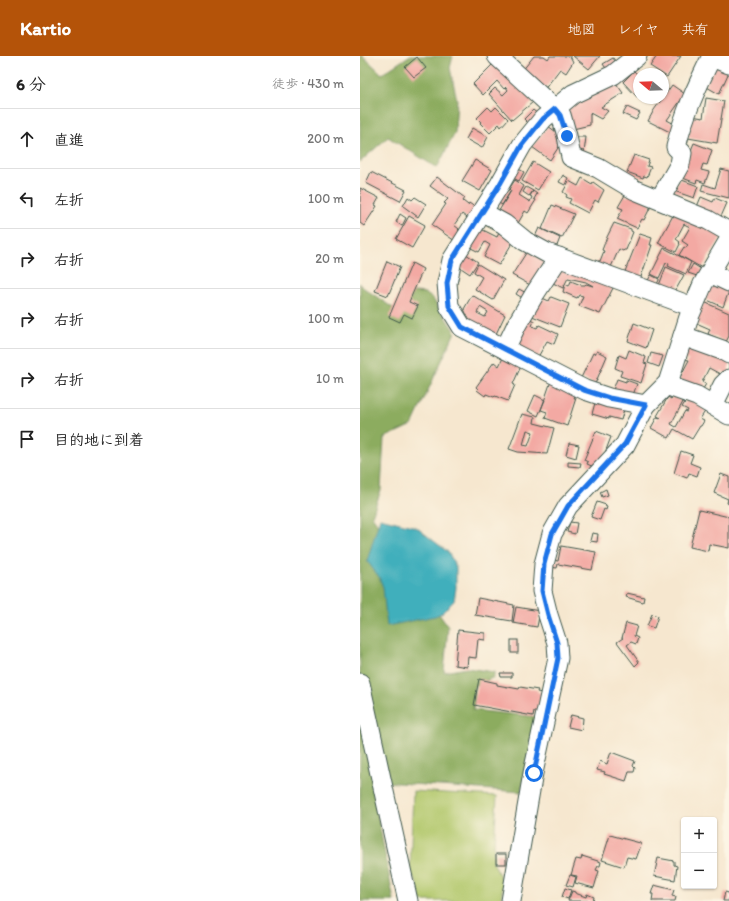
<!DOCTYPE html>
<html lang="ja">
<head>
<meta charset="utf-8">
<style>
  body { margin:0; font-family:Itim,"Klee One",sans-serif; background:#f6f6f6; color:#222 }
  .controls { position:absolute; right:12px; bottom:12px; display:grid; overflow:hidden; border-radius:4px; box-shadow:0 1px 3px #0004 }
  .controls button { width:36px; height:36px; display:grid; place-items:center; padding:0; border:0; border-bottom:1px solid #e0e0e0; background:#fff; color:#222; font:20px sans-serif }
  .compass { position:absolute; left:273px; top:12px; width:36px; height:36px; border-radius:50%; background:#fff; box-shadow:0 1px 3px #0004; rotate:289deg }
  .stop { position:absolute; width:12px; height:12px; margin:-9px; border:3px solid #1a73e8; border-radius:50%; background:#fff }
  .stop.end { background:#1a73e8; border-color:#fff; box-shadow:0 1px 4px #0008 }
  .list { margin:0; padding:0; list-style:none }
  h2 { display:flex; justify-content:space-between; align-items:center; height:52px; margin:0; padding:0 16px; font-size:17px }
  h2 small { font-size:13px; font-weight:400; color:#767676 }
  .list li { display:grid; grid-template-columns:26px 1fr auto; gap:12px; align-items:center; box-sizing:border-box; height:60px; padding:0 16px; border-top:1px solid #e0e0e0 }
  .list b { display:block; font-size:15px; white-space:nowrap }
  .list em { font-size:13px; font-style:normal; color:#767676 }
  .icon { flex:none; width:22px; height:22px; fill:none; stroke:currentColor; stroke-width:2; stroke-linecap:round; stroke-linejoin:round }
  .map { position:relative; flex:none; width:369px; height:845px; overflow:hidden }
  header { display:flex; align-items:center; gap:24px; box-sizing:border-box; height:56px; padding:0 20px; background:#b45309; color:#fff }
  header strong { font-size:19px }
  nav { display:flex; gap:22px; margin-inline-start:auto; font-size:14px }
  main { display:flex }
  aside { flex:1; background:#fff }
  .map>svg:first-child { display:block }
  .green { fill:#b1c76b; stroke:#688250 }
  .forest { fill:#8cac5f; stroke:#56744a }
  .water { fill:#40afbc; stroke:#307678 }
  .building { fill:#f3a9a3; fill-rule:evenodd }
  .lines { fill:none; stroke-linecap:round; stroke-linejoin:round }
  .minor-casing { stroke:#3f564b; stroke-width:21 }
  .minor { stroke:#fff; stroke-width:19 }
  .route { stroke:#1a73e8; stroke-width:5 }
</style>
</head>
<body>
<header>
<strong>Kartio</strong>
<nav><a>地図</a><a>レイヤ</a><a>共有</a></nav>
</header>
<main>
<aside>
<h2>6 分<small>徒歩 · 430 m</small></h2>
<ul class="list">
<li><svg class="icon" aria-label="ahead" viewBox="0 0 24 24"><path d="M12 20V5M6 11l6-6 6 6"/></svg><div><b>直進</b></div><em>200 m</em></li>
<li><svg class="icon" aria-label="left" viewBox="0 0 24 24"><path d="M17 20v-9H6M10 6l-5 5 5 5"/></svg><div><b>左折</b></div><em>100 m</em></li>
<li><svg class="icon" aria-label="right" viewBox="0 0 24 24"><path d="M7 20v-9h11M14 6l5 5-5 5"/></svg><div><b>右折</b></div><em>20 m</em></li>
<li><svg class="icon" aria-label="right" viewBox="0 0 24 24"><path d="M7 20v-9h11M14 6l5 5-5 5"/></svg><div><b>右折</b></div><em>100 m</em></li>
<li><svg class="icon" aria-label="right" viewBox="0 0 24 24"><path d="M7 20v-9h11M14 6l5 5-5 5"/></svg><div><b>右折</b></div><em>10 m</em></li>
<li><svg class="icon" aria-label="arrive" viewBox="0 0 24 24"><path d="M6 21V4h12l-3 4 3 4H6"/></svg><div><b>目的地に到着</b></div></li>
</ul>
</aside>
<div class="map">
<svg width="369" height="845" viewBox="0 0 369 845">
  <rect width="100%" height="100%" fill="#fcf5e5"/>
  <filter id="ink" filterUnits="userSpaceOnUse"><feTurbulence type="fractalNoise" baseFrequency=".025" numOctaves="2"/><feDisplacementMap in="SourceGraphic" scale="8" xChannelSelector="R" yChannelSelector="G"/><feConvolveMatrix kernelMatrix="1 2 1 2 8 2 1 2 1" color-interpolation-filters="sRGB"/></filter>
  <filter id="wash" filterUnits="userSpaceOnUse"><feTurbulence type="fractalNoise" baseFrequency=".012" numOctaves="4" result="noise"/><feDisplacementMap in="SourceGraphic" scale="16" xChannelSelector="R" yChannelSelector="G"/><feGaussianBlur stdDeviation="0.9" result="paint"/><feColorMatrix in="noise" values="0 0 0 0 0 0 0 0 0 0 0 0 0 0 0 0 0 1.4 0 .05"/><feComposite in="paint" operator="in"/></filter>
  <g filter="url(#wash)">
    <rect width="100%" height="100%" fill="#f6e7cf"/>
    <polygon class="green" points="53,735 137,740 133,806 143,827 141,845 61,845 56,825 50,816"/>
    <g class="forest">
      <polygon points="0,0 3,0 22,18 49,0 93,0 90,12 97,44 95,77 77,112 28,81 0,106"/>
      <polygon points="0,227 1,230 33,252 54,236 65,237 73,243 95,276 52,369 24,382 21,434 12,460 88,571 84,616 107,612 134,616 134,621 115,630 113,654 178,661 161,736 11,725 34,845 0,845"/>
    </g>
    <polygon class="water" points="20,462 56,471 88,496 96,511 96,532 94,545 82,557 75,560 27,570 23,531 19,521 7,505"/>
    <g id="blocks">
      <g class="building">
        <polygon points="174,0 184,0 188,3 190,0 210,0 213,6 206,17 200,13 184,34 162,15"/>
        <polygon points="213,0 240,0 229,13"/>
        <polygon points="297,0 321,0 307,21 290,10"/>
        <polygon points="57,1 66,12 54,21 45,11"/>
        <polygon points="253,2 258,9 248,15 243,8"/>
        <polygon points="135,6 173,46 152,64 129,38 135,32 143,39 148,34 146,31 144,33 137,25 123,39 113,28"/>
        <polygon points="355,10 369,16 359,38 345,30"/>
        <polygon points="274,15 279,20 279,39 277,41 263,26"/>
        <polygon points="256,27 263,37 241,51 248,55 241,63 230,57 230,69 213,73 207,54 228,37"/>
        <polygon points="312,29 325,38 307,64 318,70 316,79 288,65 294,54"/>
        <polygon points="346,42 364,45 357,87 328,82 332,60 343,62"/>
        <polygon points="128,51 132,55 136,51 148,63 141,71 139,68 130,77 120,67 121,66 117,62"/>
        <polygon points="267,51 280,57 276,64 263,58"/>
        <polygon points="173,54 179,59 170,69 164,63"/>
        <polygon points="188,70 203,81 198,88 200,89 190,104 172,91"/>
        <polygon points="112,72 128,81 122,92 106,83"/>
        <polygon points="217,81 226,81 224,97 216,96"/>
        <polygon points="334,87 352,94 347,109 343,108 341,114 349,116 345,127 337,124 336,127 320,121"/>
        <polygon points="274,99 289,104 287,110 291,111 287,121 284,120 283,122 267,116"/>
        <polygon points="115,104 132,114 120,135 102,125"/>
        <polygon points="173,106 189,116 178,134 162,125"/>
        <polygon points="157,112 164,116 159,125 151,121"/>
        <polygon points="361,113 369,115 369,142 341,135 343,128 355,132"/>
        <polygon points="11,116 46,134 40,145 6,127"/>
        <polygon points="203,119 208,122 205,129 199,126"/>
        <polygon points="77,121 105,142 103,145 108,149 109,147 119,154 111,165 102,158 94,169 99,173 98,174 101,176 95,185 72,169 86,148 84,147 88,143 70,130"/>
        <polygon points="222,122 232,128 233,126 244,134 238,146 235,144 228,157 209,147 211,143 206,141 207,139 203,136 209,125 218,130"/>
        <polygon points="319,123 338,130 334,142 314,135"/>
        <polygon points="155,124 164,130 159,139 170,146 172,141 170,140 173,135 177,138 174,143 176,144 168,157 165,155 157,169 137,158 151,135 149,133"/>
        <polygon points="166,131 173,135 169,140 163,136"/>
        <polygon points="0,132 19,142 15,149 17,150 4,170 0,167"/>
        <polygon points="144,132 150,136 142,149 136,145"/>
        <polygon points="270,136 292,148 284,164 282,163 277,172 257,163 263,153 258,151 265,139 268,141"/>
        <polygon points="48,141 52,144 55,141 66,148 58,161 43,150"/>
        <polygon points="341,141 353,146 355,142 367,147 360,163 336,153"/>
        <polygon points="192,149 214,158 202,182 182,173"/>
        <polygon points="316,154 364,177 342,212 319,199 324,191 326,192 328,189 322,185 330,171 324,168 316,183 320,186 319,187 320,188 316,196 298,187"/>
        <polygon points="40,158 46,162 42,170 36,166"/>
        <polygon points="49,160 65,169 52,192 36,183"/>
        <polygon points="254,167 271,173 271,175 273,176 266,194 264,194 263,195 259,193 251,211 236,210 238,205 240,205 244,195 242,194 247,181"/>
        <polygon points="179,172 200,182 195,195 173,185"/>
        <polygon points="121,173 137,181 139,177 154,184 139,209 124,201 130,189 125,186 119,196 109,191"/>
        <polygon points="280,178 292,182 290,189 292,189 280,224 264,218"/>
        <polygon points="304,192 331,206 326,218 308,210 309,208 306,207 299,222 291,218"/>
        <polygon points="168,194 186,203 172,230 152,219"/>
        <polygon points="106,198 118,206 110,218 98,210"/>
        <polygon points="27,205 40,211 28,240 15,235"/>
        <polygon points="52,207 63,213 49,246 58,250 52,262 44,258 40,266 29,261"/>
        <polygon points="201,207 255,228 240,258 219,250 223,240 219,239 217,242 203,236 205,228 209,230 211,225 221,229 225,229 226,228 233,230 226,226 208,222 203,232 191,226"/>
        <polygon points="118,208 144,224 133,244 115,233 122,221 114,216"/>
        <polygon points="333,208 344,215 340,221 328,217"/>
        <polygon points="306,211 324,219 313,239 298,232"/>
        <polygon points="291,219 299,223 299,224 295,232 286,228"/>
        <polygon points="352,228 369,235 363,251 345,243"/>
        <polygon points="159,233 168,238 164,243 156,238"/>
        <path d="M112 239 145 259 135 280 110 266 104 253ZM120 251 128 256 125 261 117 257Z"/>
        <polygon points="180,241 189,245 191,241 209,248 200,271 172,260"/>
        <polygon points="344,246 369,257 369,280 366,286 348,278 350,273 334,266"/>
        <polygon points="167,261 174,265 172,270 177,272 179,269 198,278 194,288 187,285 178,301 154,289"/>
        <polygon points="274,267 292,274 286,292 268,285"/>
        <polygon points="325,287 369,305 369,319 362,315 360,318 349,312 342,326 346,328 341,336 339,333 319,323 329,304 322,303"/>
        <polygon points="269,294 286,301 284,307 287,308 281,327 260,320 262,315 255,312 259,299 266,302"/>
        <polygon points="237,295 247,300 235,328 221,322 233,297 235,298"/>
        <polygon points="291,297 303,300 299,311 288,307"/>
        <polygon points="143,302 161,310 153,328 155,329 148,345 135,340 134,341 126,338 125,340 117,334 118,333 116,331 134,306 139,310"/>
        <polygon points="257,323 266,326 266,324 277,328 273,339 262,335 262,337 253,334"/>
        <polygon points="191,325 217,334 214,342 216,342 207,370 185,362 187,356 181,354"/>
        <polygon points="175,339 185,344 178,360 168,355"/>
        <polygon points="313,340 323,346 311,368 316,371 325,355 327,356 328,354 322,351 328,342 346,354 340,363 344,365 341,370 340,370 332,383 314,373 309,382 291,372 297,361 301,362 297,360 308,341 311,343"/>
        <polygon points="236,343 265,350 261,364 249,361 249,363 232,358"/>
        <path d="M162 358 175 361 174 367 194 372 187 398 158 396 149 393ZM167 374 173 376 168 390 163 389Z"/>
        <polygon points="236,375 251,381 240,410 234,411 227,408 228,406 224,404"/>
        <polygon points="209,387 219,389 216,402 206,399"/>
        <polygon points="321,395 333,399 330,407 340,411 337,420 329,417 327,422 314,417"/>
        <polygon points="208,406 221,407 220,411 208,410"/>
        <polygon points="361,418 369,421 369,448 367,447 368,443 354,437"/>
        <polygon points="246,433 248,439 242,441 240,436"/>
        <polygon points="237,446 246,449 245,450 247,451 246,454 244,453 240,464 231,461"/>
        <polygon points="339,454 369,461 369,492 349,488 348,495 330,491"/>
        <polygon points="210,466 217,467 215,478 207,476"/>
        <polygon points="232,477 238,478 237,486 230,485"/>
        <polygon points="201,490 236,496 232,514 198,508 197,512 190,511 192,504 198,505"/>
        <polygon points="267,537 284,541 283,546 266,541"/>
        <polygon points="118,542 154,549 152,565 115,559"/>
        <polygon points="156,551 180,555 177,571 153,567"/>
        <polygon points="292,558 298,560 294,572 287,570"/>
        <polygon points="266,567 277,570 274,580 278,582 276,588 271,586 267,589 279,606 275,610 257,586 263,582 262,582"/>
        <polygon points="98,574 125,577 125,584 118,583 116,602 108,601 107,611 95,609"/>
        <rect x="151" y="584" width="7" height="13"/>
        <polygon points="140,617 152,617 152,621 141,621"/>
        <polygon points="119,623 137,627 137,629 159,633 160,631 178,634 177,636 182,637 177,655 174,655 173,660 114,649"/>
        <polygon points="211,659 223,662 222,674 208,671"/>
        <polygon points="251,696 275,705 273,710 275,712 274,716 269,716 266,725 244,718 245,716 237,714 240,705 247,708"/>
        <polygon points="250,779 280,787 281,789 276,803 267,801 264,811 242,804"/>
        <rect x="136" y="798" width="10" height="10"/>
        <polygon points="222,800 241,806 240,810 238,810 236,814 239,815 234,832 215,827 217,820 211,819 216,803 221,804"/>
        <polygon points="298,802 314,805 314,809 317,810 315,824 294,820"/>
        <polygon points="210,819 216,821 213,831 206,829"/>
        <polygon points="294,829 314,834 312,840 316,841 315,845 292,845 293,838 291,838"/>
        <polygon points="205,832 211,834 208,843 202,841"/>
        <polygon points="212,835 215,836 215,837 226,841 227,838 234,841 233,845 208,845"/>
        <polygon points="365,836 369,837 369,845 363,845"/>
      </g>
    </g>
  </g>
  <g filter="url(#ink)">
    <use href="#blocks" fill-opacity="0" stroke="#3f564b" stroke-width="1"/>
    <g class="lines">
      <defs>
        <g id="minor">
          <polyline points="137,0 201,59 207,80 211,101 238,112 275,134 348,164 369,176"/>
          <polyline points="277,0 253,19 213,38 183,63 162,89 140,128 92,204 87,227 89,250 102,271 225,334 249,342 286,349"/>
          <polyline points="353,0 359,4 369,8"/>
          <path d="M300 143 320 108 322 97 316 91C324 58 337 30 352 0"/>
          <polyline points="122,156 144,168 165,185 187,197 333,251"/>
          <polyline points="350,217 369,226"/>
          <polyline points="323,280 362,294 369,298"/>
          <polyline points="145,293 157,268 174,239 199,201"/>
          <polyline points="306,329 337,340 369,359"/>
          <polyline points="353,349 363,329 369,323"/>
          <polyline points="0,627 48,845"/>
          <polyline points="151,845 173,717 198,602 197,587 188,559 182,535 184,508 192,478 208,450 265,389 286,349 308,327 329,261 343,228 369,184"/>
        </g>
      </defs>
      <use href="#minor" class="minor-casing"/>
      <use href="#minor" class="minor"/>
    </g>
  </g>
  <g class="lines" filter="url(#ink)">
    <polyline class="route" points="174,717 198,602 197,587 188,559 182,535 184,508 192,478 208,450 265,388 286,349 249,342 224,334 102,271 89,250 87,227 92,204 140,128 162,89 183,63 195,53 200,59 207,80"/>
  </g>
</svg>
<div class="controls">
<button>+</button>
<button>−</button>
</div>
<svg class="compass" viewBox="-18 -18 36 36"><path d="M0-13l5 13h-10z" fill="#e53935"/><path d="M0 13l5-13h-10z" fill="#767676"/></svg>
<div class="stop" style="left:174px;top:717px"></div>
<div class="stop end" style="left:207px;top:80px"></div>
</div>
</main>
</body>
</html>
